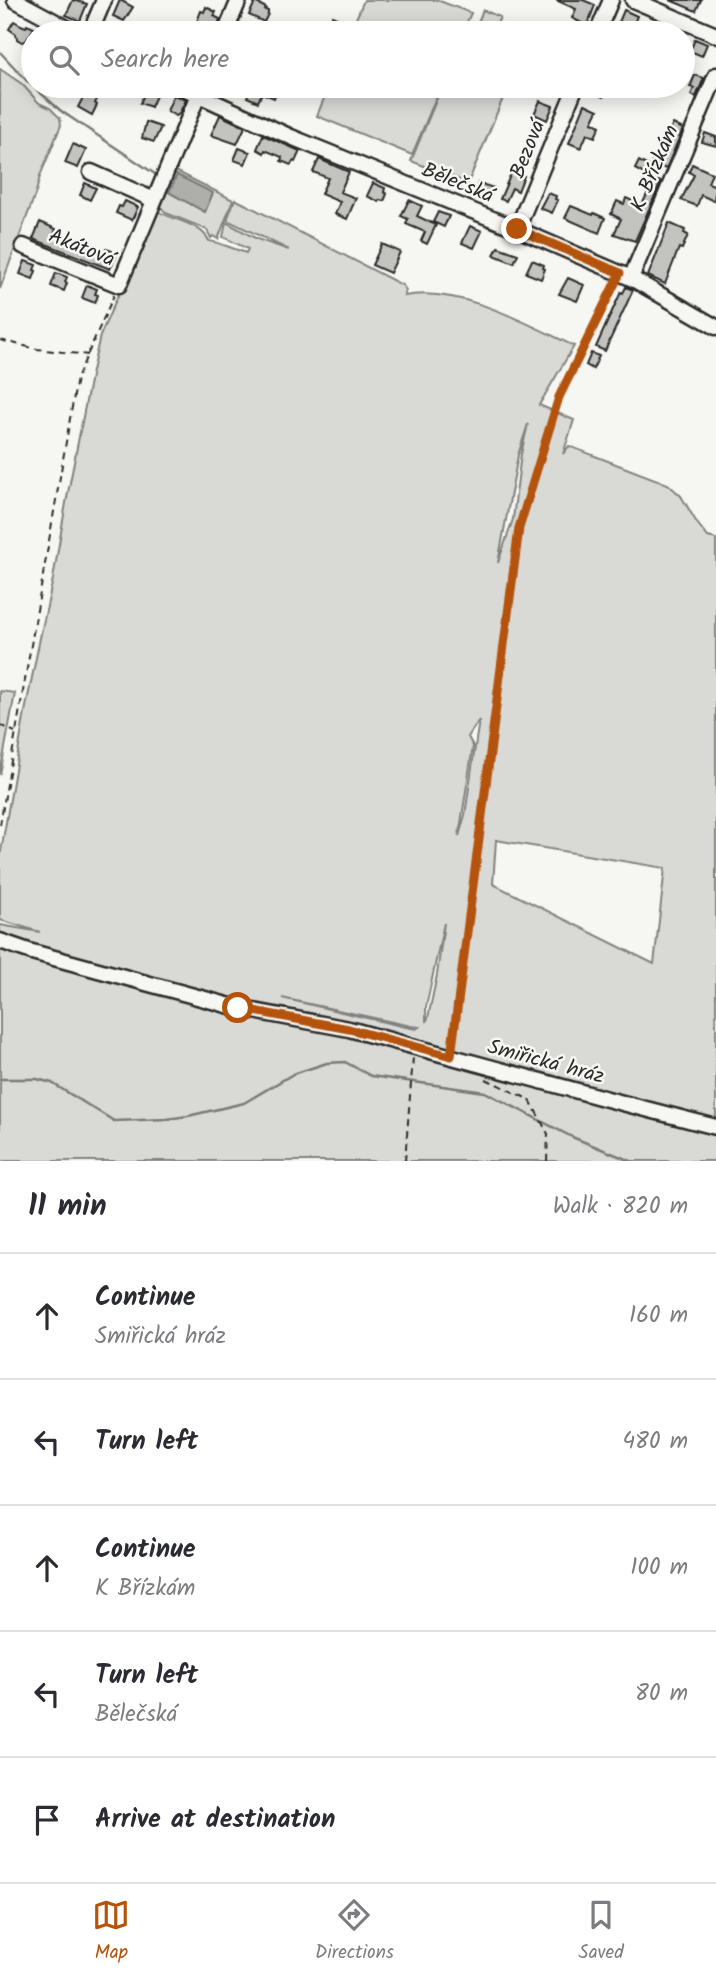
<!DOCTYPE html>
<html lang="en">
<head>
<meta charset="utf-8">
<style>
  body { margin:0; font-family:Kalam,sans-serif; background:#f2f2f3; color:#2b2b33 }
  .stop { position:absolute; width:21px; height:21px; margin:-16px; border:5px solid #b45309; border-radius:50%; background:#fff }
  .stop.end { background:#b45309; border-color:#fff; box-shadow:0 2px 7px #0008 }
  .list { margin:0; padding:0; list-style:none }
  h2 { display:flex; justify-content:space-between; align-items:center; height:91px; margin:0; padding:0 28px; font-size:30px }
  h2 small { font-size:23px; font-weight:400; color:#7c7c81 }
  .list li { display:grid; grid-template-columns:46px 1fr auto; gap:21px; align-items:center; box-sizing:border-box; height:126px; padding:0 28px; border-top:2px solid #e1e1e2 }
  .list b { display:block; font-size:26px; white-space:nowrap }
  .list p { margin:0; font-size:23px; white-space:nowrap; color:#7c7c81 }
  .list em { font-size:23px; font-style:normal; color:#7c7c81 }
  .icon { flex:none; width:38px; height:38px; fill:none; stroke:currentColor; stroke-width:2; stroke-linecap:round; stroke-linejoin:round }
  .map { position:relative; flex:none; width:716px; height:1161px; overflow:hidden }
  .search { position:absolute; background:#fff; box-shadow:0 4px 18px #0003; left:21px; right:21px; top:21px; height:77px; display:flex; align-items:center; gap:18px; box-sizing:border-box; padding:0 24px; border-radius:38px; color:#7c7c81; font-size:26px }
  .sheet { height:721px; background:#fff }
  nav { display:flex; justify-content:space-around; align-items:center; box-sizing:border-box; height:98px; border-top:2px solid #e1e1e2; background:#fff; font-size:19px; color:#7c7c81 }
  nav a { display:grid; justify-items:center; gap:4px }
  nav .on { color:#b45309 }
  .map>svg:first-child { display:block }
  .green { fill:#d9d9d5; stroke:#828280; stroke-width:2; fill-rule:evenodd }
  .water { fill:#aeaeab; stroke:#7a7a78; stroke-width:2 }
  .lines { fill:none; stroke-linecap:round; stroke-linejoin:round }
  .stream { stroke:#7a7a78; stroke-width:2.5 }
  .building { fill:#c3c3c0; stroke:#2b2b2b; stroke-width:2 }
  .minor-casing { stroke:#2b2b2b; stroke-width:19 }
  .path { stroke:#2b2b2b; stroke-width:2; stroke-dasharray:7 5; stroke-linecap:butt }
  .minor { stroke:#f6f6f2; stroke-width:14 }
  .route { stroke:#b45309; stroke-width:9 }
  .labels { text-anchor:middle; stroke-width:5; stroke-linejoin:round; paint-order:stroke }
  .street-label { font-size:21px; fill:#2b2b2b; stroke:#f6f6f2 }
</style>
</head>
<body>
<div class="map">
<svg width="716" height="1161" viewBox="0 0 716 1161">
  <rect width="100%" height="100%" fill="#f6f6f2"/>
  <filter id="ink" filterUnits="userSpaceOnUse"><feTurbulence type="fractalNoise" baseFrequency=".0143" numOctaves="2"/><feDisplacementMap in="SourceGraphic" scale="14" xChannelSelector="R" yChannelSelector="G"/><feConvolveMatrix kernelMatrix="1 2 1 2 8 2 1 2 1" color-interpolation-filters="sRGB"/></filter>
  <g filter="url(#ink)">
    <g class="green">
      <polygon points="364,0 437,0 471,13 462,33 350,33"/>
      <polygon points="483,10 500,17 493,33 474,33"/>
      <polygon points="0,69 22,84 39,103 50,108 60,118 61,125 40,176 36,192 0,289"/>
      <polygon points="329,86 441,86 412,155 317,116"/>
      <polygon points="442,86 508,86 468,183 411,161"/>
      <path d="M172 169 233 200 218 239 213 236 211 238 207 230 201 227 166 213 158 204ZM177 175 212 193 204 211 170 193Z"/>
      <path d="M235 199 402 285 406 290 404 296C460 286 524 322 574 346L539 405 574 420 563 454 569 446 668 484 681 496 697 523 708 537 716 539V1161H0V925L40 932 0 920V857L25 712 40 638 53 579 66 503 92 371 100 336 110 313 157 211C173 220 202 224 209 241L218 243 246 253 248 249 223 237 226 222 257 239 289 250 227 220ZM528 424 521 454 513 519 498 563 518 455ZM479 720 465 815 459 836 473 746 468 737ZM496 840 665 868 654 964 493 884ZM444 923 437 975 428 1018 426 1022V1007ZM282 998 411 1026 419 1027 416 1029 401 1026Z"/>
      <polygon points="0,691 15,693 0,775"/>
    </g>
    <polygon class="water" points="177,175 213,193 205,212 169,192"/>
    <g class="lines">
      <g class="stream">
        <polyline points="0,52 26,80 61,111 158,176"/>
        <polyline points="0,1079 37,1079 52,1083 114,1121 167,1119 188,1116 244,1103 293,1074 327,1063 345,1062 371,1076 485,1092 572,1137 631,1161"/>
      </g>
    </g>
    <g class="building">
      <polygon points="73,0 87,4 80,21 66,15"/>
      <polygon points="120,0 133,7 124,21 113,16"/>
      <polygon points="556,0 583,0 595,5 587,26 572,18 576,9"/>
      <polygon points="670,0 701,0 696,11"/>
      <polygon points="255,2 266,8 265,10 268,11 268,14 264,22 249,15"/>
      <polygon points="206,7 216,12 214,16 220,19 216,33 196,24 201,11 204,12"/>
      <polygon points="624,10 637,16 630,33 617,27"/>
      <polygon points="332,16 346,22 342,33 325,33"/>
      <polygon points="14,21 21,25 26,27 27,25 34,28 26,41 22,42 17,39 16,34 9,29"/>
      <polygon points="655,23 679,33 659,33 652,31"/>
      <polygon points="695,39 707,44 702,56 690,51"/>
      <polygon points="695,75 704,78 696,97 691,95 694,88 690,87"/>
      <polygon points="69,86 93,86 102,91 95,103 97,105 92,115 78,107 85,94"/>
      <polygon points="130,86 147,86 158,91 151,107 140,103 145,93"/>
      <polygon points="247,86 268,86 277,90 274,98 262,93 258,102 247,97 251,88"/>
      <polygon points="585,86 608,86 603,97 585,89"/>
      <polygon points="174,95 186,100 179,114 176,116 167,111"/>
      <polygon points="540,101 553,106 547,120 534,114"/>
      <polygon points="585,104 598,110 592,122 600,126 595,137 587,134 581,148 569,143"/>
      <polygon points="220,115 245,127 237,144 211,135"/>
      <polygon points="146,122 161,127 154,142 142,138"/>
      <polygon points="673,124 683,129 666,169 661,167 655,180 635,169 639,161 650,167 653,159 656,161 660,152 663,154 671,136 668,135"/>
      <polygon points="705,133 716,137 716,146 702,142"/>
      <polygon points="263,135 300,151 295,162 293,161 291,165 281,161 282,157 265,150 264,153 257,149"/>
      <polygon points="73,144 86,150 78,168 65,163"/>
      <polygon points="239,148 250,152 245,164 234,160"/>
      <polygon points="319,159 349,172 340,192 356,198 347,219 335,214 340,202 321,194 328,178 313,172"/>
      <polygon points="692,164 712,173 708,183 716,186 714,201 701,195 697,206 681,200 694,175 689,172"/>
      <polygon points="512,171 524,176 518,191 512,188 506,201 500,199"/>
      <polygon points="654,179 661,182 635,241 614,234 621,219 611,214 617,201 624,204 626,198 642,205"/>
      <polygon points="85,183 96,188 90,200 80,195"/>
      <polygon points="373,183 385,188 384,192 387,194 384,201 380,200 379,202 367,196"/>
      <polygon points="478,183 494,188 488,200 476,195 478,190 476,189"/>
      <polygon points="548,193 556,196 555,199 558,200 552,213 540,208"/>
      <polygon points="409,200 422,206 417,216 436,225 427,244 421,241 425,232 406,224 408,219 401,216"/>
      <polygon points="125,201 138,207 132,220 116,213 119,206 122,207"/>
      <polygon points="571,206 593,215 594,213 605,218 599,233 565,218"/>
      <polygon points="438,212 449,216 444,227 433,222"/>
      <polygon points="40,222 56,229 54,235 79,245 80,242 104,252 106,249 112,251 111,255 116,257 110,269 33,239"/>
      <polygon points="669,223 685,230 684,233 688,235 682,249 679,248 665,284 648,276"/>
      <polygon points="470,226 482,231 474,248 462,243"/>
      <polygon points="382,244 400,252 390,273 372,265"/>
      <polygon points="498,247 518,254 514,263 494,255"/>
      <polygon points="532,260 544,265 543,268 545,269 541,279 526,273"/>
      <polygon points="25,261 36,265 34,270 36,271 33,279 20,274"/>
      <polygon points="56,273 67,277 65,282 67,283 64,291 51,286"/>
      <polygon points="568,278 584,285 577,301 559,294"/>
      <polygon points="87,285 97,289 95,294 98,295 95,303 82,298"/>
      <polygon points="626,287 633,290 605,351 596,347 614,307 621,292 623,293"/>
      <polygon points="591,353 599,356 593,369 586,365"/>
    </g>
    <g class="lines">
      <defs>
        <g id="minor">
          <polyline points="15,0 76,33"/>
          <polyline points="633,0 716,35"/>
          <polyline points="90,33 104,0"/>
          <polyline points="225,33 239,0"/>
          <polyline points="597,33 611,0"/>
          <polyline points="179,86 291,137 517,229 631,278 716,327"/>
          <polyline points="91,172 154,200"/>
          <polyline points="517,229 576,86"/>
          <polyline points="23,246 119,285 202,86"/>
          <polyline points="631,278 716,75"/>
          <polyline points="0,941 32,952 238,1008 349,1029 611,1100 716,1127"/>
        </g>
      </defs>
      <use href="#minor" class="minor-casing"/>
      <g class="path">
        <polyline points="0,340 37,349 88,355"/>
        <polyline points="0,725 15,732"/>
        <polyline points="0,825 77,378 114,295"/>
        <polyline points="452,1045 519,528 559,397 615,283"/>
        <polyline points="486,1079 530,1100 548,1134 547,1161"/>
        <polyline points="405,1161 413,1057"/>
      </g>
      <use href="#minor" class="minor"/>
    </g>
  </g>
  <g class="lines" filter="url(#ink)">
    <polyline class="route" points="238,1008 349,1029 451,1056 519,528 559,397 620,273 517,229"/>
  </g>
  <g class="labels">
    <g class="street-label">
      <text transform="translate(527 149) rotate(-68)" y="7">Bezová</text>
      <text transform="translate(654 168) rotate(-67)" y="7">K Břízkám</text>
      <text transform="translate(458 182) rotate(22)" y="7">Bělečská</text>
      <text transform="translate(82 247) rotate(22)" y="7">Akátová</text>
      <text transform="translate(546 1061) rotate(15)" y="7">Smiřická hráz</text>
    </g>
  </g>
</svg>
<div class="stop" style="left:238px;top:1008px"></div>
<div class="stop end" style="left:517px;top:229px"></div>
<div class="search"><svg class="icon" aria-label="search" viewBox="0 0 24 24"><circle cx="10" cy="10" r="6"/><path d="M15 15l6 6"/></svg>Search here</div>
</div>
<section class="sheet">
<h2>11 min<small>Walk · 820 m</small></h2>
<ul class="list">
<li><svg class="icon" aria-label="ahead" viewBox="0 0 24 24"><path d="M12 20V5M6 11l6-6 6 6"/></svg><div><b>Continue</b><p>Smiřická hráz</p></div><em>160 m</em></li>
<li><svg class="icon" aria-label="left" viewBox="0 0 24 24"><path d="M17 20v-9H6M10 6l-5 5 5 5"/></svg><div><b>Turn left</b></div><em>480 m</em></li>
<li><svg class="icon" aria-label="ahead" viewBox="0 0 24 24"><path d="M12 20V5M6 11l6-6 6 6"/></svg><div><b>Continue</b><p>K Břízkám</p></div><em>100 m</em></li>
<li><svg class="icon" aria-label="left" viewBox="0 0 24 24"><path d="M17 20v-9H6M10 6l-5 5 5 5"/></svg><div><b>Turn left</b><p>Bělečská</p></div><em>80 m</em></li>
<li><svg class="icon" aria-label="arrive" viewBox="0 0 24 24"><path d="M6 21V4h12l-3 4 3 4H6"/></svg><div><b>Arrive at destination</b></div></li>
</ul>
</section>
<nav>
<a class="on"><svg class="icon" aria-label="map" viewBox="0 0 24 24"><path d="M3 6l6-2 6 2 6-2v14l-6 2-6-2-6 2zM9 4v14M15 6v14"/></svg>Map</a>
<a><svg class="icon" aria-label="directions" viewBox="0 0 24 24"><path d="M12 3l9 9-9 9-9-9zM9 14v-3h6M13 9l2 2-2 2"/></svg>Directions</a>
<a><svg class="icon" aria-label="saved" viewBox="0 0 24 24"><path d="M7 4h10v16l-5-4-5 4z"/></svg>Saved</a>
</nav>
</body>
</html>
